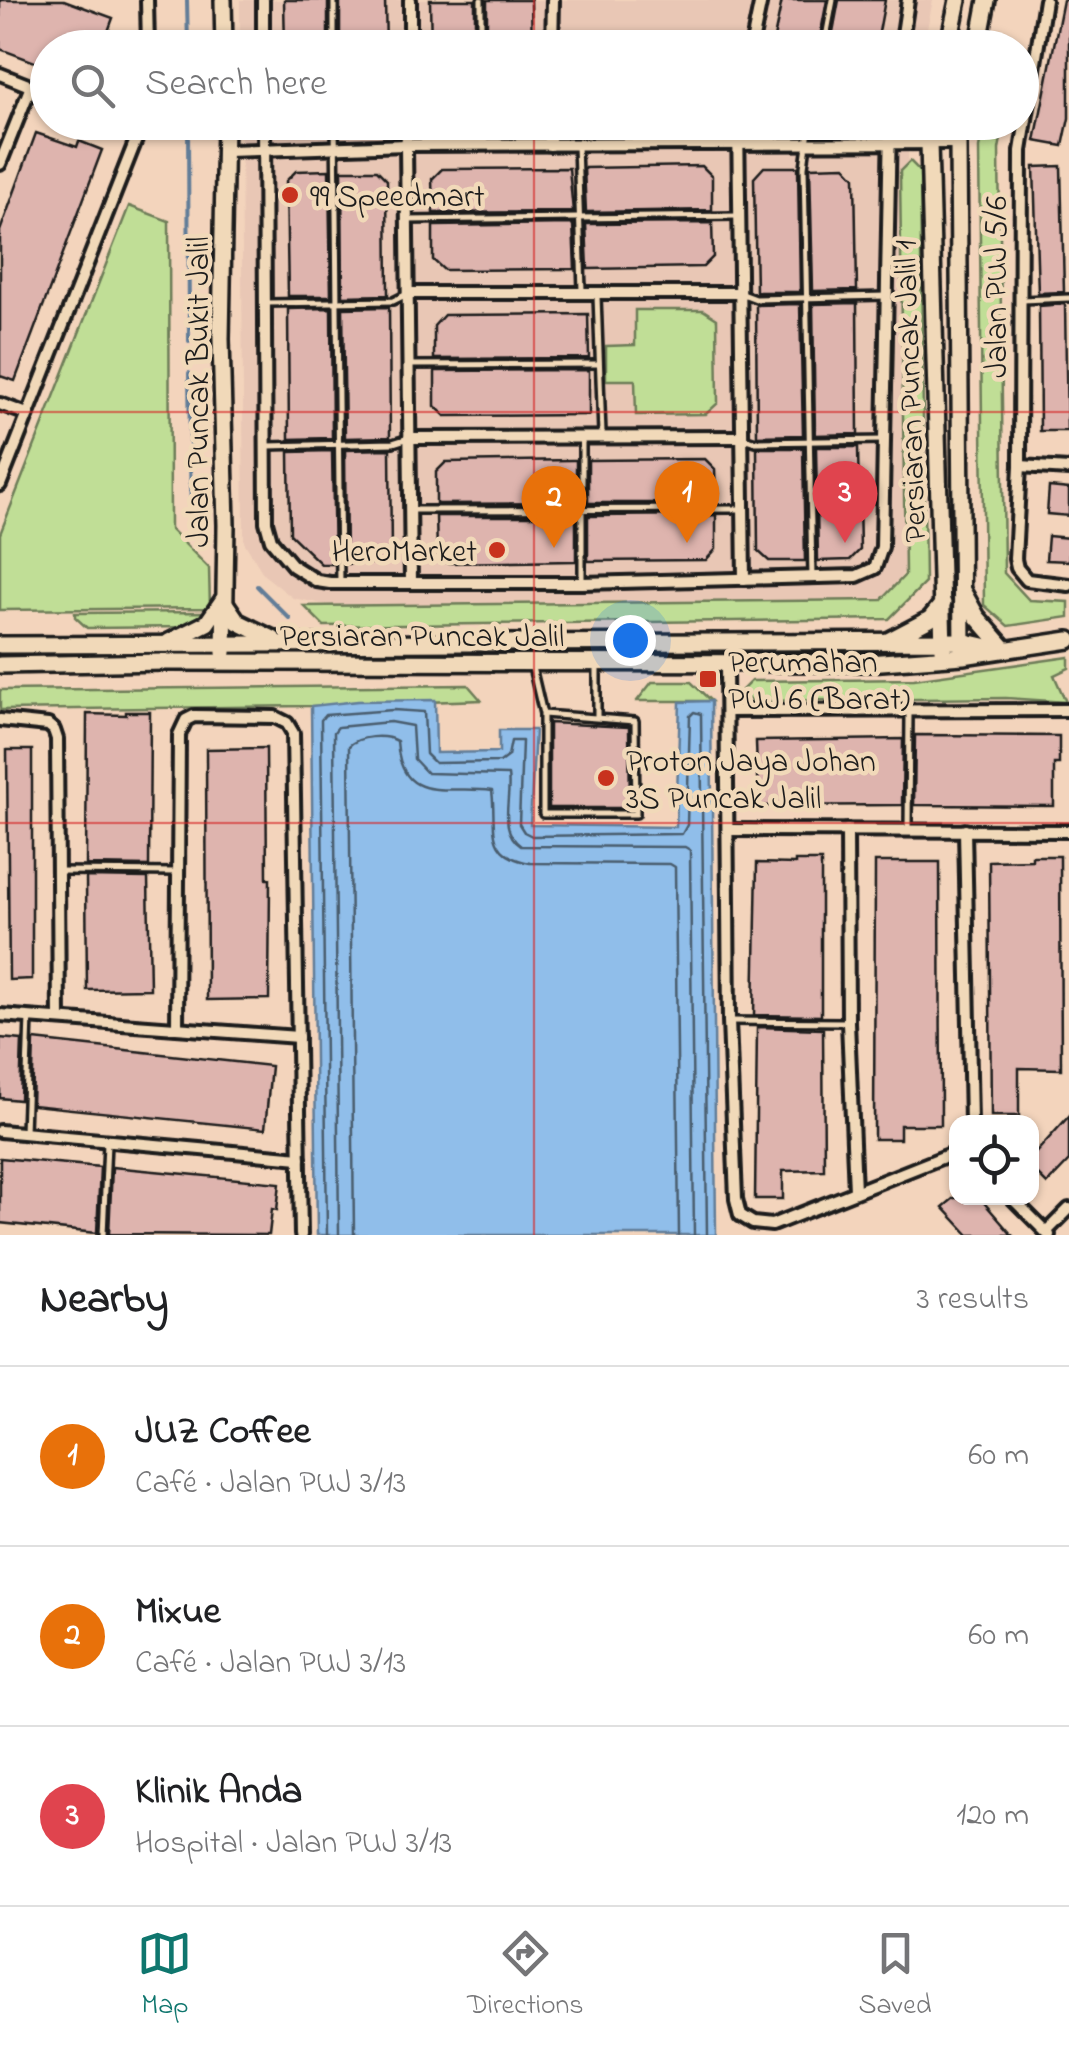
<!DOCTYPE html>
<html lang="en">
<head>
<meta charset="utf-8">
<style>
  body { margin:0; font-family:"Indie Flower",sans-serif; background:#f6f6f6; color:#202124 }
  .controls { position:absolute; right:30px; bottom:30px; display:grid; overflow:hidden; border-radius:20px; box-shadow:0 2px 8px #0004 }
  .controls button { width:90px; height:90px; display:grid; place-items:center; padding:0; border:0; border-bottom:2px solid #e0e0e0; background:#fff; color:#202124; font:50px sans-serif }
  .you { position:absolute; left:630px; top:640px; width:35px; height:35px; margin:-25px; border:8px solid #fff; border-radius:50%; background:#1a73e8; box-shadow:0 0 0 15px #1a73e833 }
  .badge { display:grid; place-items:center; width:65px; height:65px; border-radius:50%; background:#0f766e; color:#fff; font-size:32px; font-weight:700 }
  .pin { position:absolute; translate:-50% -82px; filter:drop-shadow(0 2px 5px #0008) }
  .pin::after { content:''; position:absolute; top:52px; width:35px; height:30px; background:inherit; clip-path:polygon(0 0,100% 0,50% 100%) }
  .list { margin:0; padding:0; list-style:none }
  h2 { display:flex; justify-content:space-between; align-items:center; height:130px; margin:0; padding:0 40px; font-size:42px }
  h2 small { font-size:32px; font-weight:400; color:#757577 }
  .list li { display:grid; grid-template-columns:65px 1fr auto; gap:30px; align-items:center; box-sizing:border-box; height:180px; padding:0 40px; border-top:2px solid #e0e0e0 }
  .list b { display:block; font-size:38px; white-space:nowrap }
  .list p { margin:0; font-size:32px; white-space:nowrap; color:#757577 }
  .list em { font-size:32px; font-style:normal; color:#757577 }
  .icon { flex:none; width:55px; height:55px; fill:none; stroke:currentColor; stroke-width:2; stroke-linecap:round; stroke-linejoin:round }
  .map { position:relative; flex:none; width:1069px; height:1235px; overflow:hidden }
  .search { position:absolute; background:#fff; box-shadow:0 2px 8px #0004; left:30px; right:30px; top:30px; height:110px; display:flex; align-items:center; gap:25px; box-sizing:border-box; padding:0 35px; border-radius:55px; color:#757577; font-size:38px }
  .sheet { height:670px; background:#fff }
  nav { display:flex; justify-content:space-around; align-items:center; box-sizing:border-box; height:140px; border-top:2px solid #e0e0e0; background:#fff; font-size:28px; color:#757577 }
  nav a { display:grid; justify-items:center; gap:5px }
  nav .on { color:#0f766e }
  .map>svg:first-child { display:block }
  .built { fill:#e9c7b5 }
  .green { fill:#c0de96; stroke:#6e7d59; stroke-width:2.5 }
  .water { fill:#90beea; stroke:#627d98; stroke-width:2.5 }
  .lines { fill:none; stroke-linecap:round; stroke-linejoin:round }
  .shore { stroke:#4a5d6e; stroke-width:2.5 }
  .stream { stroke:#627d98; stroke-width:4 }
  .building { fill:#deb4ae; stroke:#1c1c1c; stroke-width:2.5 }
  .lane-casing { stroke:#1c1c1c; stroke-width:12 }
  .street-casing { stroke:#1c1c1c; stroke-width:18 }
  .secondary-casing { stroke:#1c1c1c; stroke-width:22 }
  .lane { stroke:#f1d9b9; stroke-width:5 }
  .street { stroke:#f1d9b9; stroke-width:10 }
  .secondary { stroke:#f1d9b9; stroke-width:15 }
  .grid { fill:none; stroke:#d62828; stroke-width:2.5; stroke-opacity:0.55 }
  .poi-dot { fill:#c8321e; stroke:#f1d9b9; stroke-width:4 }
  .labels { text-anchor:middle; stroke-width:9; stroke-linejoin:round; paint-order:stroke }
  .poi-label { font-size:32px; fill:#1c1c1c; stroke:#f1d9b9; text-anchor:start }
  .street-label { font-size:32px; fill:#1c1c1c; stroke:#f1d9b9 }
</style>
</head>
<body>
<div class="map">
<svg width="1069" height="1235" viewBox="0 0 1069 1235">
  <rect width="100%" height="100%" fill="#f3d4bc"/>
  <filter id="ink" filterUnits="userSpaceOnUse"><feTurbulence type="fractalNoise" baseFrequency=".01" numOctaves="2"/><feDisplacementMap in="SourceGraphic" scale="20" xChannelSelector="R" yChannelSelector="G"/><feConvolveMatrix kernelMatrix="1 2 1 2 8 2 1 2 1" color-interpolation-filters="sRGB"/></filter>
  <g filter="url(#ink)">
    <g class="built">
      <polygon points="240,0 933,0 923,48 240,47"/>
      <polygon points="241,123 908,123 907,566 892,591 873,603 343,608 293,598 264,575 244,542"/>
    </g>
    <g class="green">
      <polygon points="984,123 1004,123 999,149 1004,573 1029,600 1069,602 1069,617 1008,626 984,605 979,148"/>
      <polygon points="910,161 920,171 925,583 889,619 324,626 304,606 881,600 905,575 900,171"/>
      <polygon points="129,206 169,221 170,529 209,568 210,608 0,610 0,534"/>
      <polygon points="635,310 703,310 717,319 718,403 706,414 636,415 635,380 606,380 606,346 635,345"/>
      <polygon points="205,612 190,627 87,628 75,617 75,613"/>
      <polygon points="1069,657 1069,668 1054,675 1066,702 1006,698 751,701 741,691 751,681 914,679"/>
      <polygon points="652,682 691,682 711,701 637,701"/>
      <polygon points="468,685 481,700 311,706 0,710 0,690"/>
    </g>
    <polygon class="water" points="435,700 436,753 499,752 499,730 535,730 530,825 676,827 680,702 711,701 716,1235 317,1235 311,706 358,701"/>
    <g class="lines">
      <g class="shore">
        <polyline points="327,1235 321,720 325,715 393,710 424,712 426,754 435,763 500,762 508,756 511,741 522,741 519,824 524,832 532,836 682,834 687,825 690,716 694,712 701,714 707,1235"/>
        <path d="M339 1235 334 732 338 727 390 722 412 726 414 759 427 773 508 775C512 799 497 829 521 846L685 847 690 850 694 1235"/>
        <path d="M354 1235 349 746C359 736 384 734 397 741 401 807 448 784 492 791 497 824 483 855 530 863L670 864 675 867 679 1235"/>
      </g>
      <g class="stream">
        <polyline points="187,0 188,48"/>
        <polyline points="188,122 189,341"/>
        <polyline points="189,373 191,523 206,536"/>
        <polyline points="257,586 290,619"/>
      </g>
    </g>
    <g class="building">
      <polygon points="0,0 64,0 113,18 102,48 48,48 48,67 0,49"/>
      <polygon points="284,0 328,0 328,48 285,48"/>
      <polygon points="340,0 385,0 386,48 340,48"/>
      <polygon points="430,0 475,0 475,48 431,48"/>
      <polygon points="487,0 531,0 532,48 487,48"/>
      <polygon points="782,0 827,0 818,48 772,48"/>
      <polygon points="839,0 885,0 876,48 830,48"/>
      <polygon points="1063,0 1069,0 1069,118 1063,146 1035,141"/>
      <polygon points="36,133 77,147 79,141 102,150 15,381 0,376 0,231"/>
      <polygon points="702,166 712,176 712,210 586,212 584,168"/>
      <polygon points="845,166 855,177 857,290 813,291 810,167"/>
      <polygon points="1061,166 1064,292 1038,293 1034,167"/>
      <polygon points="764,167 798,167 800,292 756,292 754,178"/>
      <polygon points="569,168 573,212 433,213 432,179 442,169"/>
      <polygon points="329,170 331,296 288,296 286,181 296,171"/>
      <polygon points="342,170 377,170 387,180 388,295 343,296"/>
      <polygon points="712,223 713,257 703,267 588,269 586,224"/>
      <polygon points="573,224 575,269 444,270 433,260 433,226"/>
      <polygon points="857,303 858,434 815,435 813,304"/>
      <polygon points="800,304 803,435 757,436 756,305"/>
      <polygon points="1065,304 1067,431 1040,431 1039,306"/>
      <polygon points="389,307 390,437 345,438 343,308"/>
      <polygon points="331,308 332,438 289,439 288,309"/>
      <polygon points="588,314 589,358 434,359 434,326 444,315"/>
      <polygon points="589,370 589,415 445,416 435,406 435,371"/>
      <polygon points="816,447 858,447 860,550 850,560 818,561"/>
      <polygon points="757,448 803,448 805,561 769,561 758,551"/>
      <polygon points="390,449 391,553 381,563 346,564 345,450"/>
      <polygon points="332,451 334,564 321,564 290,534 289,452"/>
      <polygon points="705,459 715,469 716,503 588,503 588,460"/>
      <polygon points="572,460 576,460 576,503 436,504 436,472 446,462"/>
      <polygon points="1049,487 1069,489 1069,516 1047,514"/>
      <polygon points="716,515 716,549 706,560 588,561 588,516"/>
      <polygon points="436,516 576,516 576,561 447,563 437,553"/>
      <polygon points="1048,536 1069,538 1069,561 1046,560"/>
      <polygon points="126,712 150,712 149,866 86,865 87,714 126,715"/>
      <polygon points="549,723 629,727 630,808 549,808"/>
      <polygon points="915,735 1059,736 1059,764 1054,764 1054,806 914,805"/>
      <polygon points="903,739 902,805 758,806 756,741"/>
      <polygon points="266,748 267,879 270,879 269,999 207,1000 206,749"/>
      <polygon points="7,750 32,750 32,979 9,980"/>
      <polygon points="1032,856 1060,856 1061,1069 1019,1068 1019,1116 991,1116 989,861 1032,860"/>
      <polygon points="795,861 821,861 821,1016 754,1015 757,863 795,864"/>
      <polygon points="875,862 940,862 941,1125 900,1125 900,1139 874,1139"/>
      <polygon points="86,877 148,878 150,989 87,990"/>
      <polygon points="757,1027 823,1029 824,1170 783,1171 783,1199 755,1199"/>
      <polygon points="0,1038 22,1040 20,1100 0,1098"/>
      <polygon points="34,1040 271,1066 265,1129 32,1105"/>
      <polygon points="1069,1116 1069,1161 1047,1184 1032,1169 1032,1157"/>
      <polygon points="0,1158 100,1167 97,1233 0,1223"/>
      <polygon points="112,1167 280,1183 277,1210 272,1209 269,1235 109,1234"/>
      <polygon points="954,1198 980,1198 1012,1235 969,1235 943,1207"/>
    </g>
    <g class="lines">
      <defs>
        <g id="lane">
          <polyline points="334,0 334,48"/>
          <polyline points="481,0 481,48"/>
          <polyline points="824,48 833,0"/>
          <polyline points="335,122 340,583"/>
          <polyline points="482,122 482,142"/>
          <polyline points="810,122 804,167 812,578"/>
          <polyline points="577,146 582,290"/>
          <polyline points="407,220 738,216"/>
          <polyline points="740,293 756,299 886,296"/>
          <polyline points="597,296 602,434"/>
          <polyline points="1022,300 1069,298"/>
          <polyline points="268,303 393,301 405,295"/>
          <polyline points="408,365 599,364"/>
          <polyline points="743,438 756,442 884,440"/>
          <polyline points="268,446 393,443 409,438"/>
          <polyline points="411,510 740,509"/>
          <polyline points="582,583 582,437"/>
          <polyline points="532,667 543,714 543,814 636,814 635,721 543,714"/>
          <polyline points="597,717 597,665"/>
          <polyline points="908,830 909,713"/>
          <polyline points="58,871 178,872"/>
          <polyline points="731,1021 845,1022"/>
          <polyline points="25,1132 29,1017"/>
          <polyline points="103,1235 107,1143"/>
        </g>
        <g id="street">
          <polyline points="147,0 148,48"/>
          <polyline points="263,0 263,48"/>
          <polyline points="1045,0 1021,151 1020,466 1015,559 1017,568 1027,580 1069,585"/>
          <polyline points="410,48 410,0"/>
          <polyline points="552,48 553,0"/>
          <polyline points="751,48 761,0"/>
          <polyline points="901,48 908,0"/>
          <polyline points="0,74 48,93"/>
          <polyline points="124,122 141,129"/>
          <polyline points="264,122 266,522 271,540 293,566 317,581 330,583 582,583 857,576 875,568 882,547 890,122"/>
          <polyline points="409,122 406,145 411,583"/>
          <polyline points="738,122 744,579"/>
          <polyline points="550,145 550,122"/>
          <polyline points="226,151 406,145 958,143"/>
          <polyline points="0,164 31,86"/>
          <polyline points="408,293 740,293"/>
          <polyline points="0,404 27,414"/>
          <polyline points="409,438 742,437"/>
          <polyline points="1020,466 1069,469"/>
          <polyline points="0,485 143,122"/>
          <polyline points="726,664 729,1021 736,1199 740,1215 753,1223 772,1225 956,1152"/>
          <polyline points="727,711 1069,710"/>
          <polyline points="0,720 48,725 54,730 57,739 59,1019"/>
          <polyline points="728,830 1069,831"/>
          <polyline points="847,830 848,1022 855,1191"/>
          <polyline points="965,830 971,1122"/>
          <polyline points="0,1015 298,1037"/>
          <polyline points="177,1028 179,735 186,720 194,716 275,717 287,723 293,733 301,1235"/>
          <polyline points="0,1131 300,1158"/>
          <polyline points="1012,1198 1049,1235"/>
          <polyline points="1046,1232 1069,1209"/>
        </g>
        <g id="secondary">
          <polyline points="223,0 224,48"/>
          <polyline points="948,48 958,0"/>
          <polyline points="978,48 987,0"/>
          <polyline points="933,122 929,143 943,649"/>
          <polyline points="963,592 977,617 1005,649"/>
          <polyline points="223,600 238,622 273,639"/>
          <polyline points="888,641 930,619 943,603"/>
          <polyline points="169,642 207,623 223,600"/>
          <polyline points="0,645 962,641 992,648"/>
          <polyline points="962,648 958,143 963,122"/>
          <polyline points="224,653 226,525 221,339 225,122"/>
          <polyline points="0,665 165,662 868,663 963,656 1069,640"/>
        </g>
      </defs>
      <use href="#lane" class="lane-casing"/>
      <use href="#street" class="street-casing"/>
      <use href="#secondary" class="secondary-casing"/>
      <use href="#lane" class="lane"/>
      <use href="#street" class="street"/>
      <use href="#secondary" class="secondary"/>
    </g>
  </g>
  <path class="grid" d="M534 0V48M534 122V1235M0 412H1069M0 823H1069"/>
  <g class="poi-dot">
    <circle cx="290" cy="195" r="10"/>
    <circle cx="497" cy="550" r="10"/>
    <rect x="698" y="669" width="20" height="20" rx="5"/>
    <circle cx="606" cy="778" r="10"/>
  </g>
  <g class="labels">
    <g class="poi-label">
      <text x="310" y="206">99 Speedmart</text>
      <text x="477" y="561" text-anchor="end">HeroMarket</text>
      <text x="728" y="672">Perumahan<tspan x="728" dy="37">PUJ 6 (Barat)</tspan></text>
      <text x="626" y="771">Proton Jaya Johan<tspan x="626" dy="37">3S Puncak Jalil</tspan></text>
    </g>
    <g class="street-label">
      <text transform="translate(995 287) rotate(-90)" y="11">Jalan PUJ 5/6</text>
      <text transform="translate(909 391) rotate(-92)" y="11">Persiaran Puncak Jalil 1</text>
      <text transform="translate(197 392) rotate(-90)" y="11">Jalan Puncak Bukit Jalil</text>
      <text x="422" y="646">Persiaran Puncak Jalil</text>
    </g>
  </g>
</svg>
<div class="controls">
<button><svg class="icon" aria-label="locate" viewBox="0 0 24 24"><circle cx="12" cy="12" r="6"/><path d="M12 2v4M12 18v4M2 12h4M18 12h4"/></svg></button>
</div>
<div class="you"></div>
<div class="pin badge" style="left:687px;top:543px;background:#e8710a">1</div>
<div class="pin badge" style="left:554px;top:548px;background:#e8710a">2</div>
<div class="pin badge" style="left:845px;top:543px;background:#e0444e">3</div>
<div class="search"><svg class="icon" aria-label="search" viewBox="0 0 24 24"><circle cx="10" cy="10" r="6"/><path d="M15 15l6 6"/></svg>Search here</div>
</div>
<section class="sheet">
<h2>Nearby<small>3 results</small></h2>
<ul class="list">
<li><span class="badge" style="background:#e8710a">1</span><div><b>JUZ Coffee</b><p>Café · Jalan PUJ 3/13</p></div><em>60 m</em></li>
<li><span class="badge" style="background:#e8710a">2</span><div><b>Mixue</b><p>Café · Jalan PUJ 3/13</p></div><em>60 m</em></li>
<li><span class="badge" style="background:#e0444e">3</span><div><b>Klinik Anda</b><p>Hospital · Jalan PUJ 3/13</p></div><em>120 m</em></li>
</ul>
</section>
<nav>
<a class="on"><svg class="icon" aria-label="map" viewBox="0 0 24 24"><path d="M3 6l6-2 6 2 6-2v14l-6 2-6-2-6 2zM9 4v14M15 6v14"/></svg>Map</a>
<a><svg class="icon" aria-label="directions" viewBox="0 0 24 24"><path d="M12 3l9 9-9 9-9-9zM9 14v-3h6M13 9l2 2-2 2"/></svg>Directions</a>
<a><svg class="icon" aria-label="saved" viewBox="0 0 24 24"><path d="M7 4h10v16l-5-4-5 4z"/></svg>Saved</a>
</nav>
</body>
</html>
